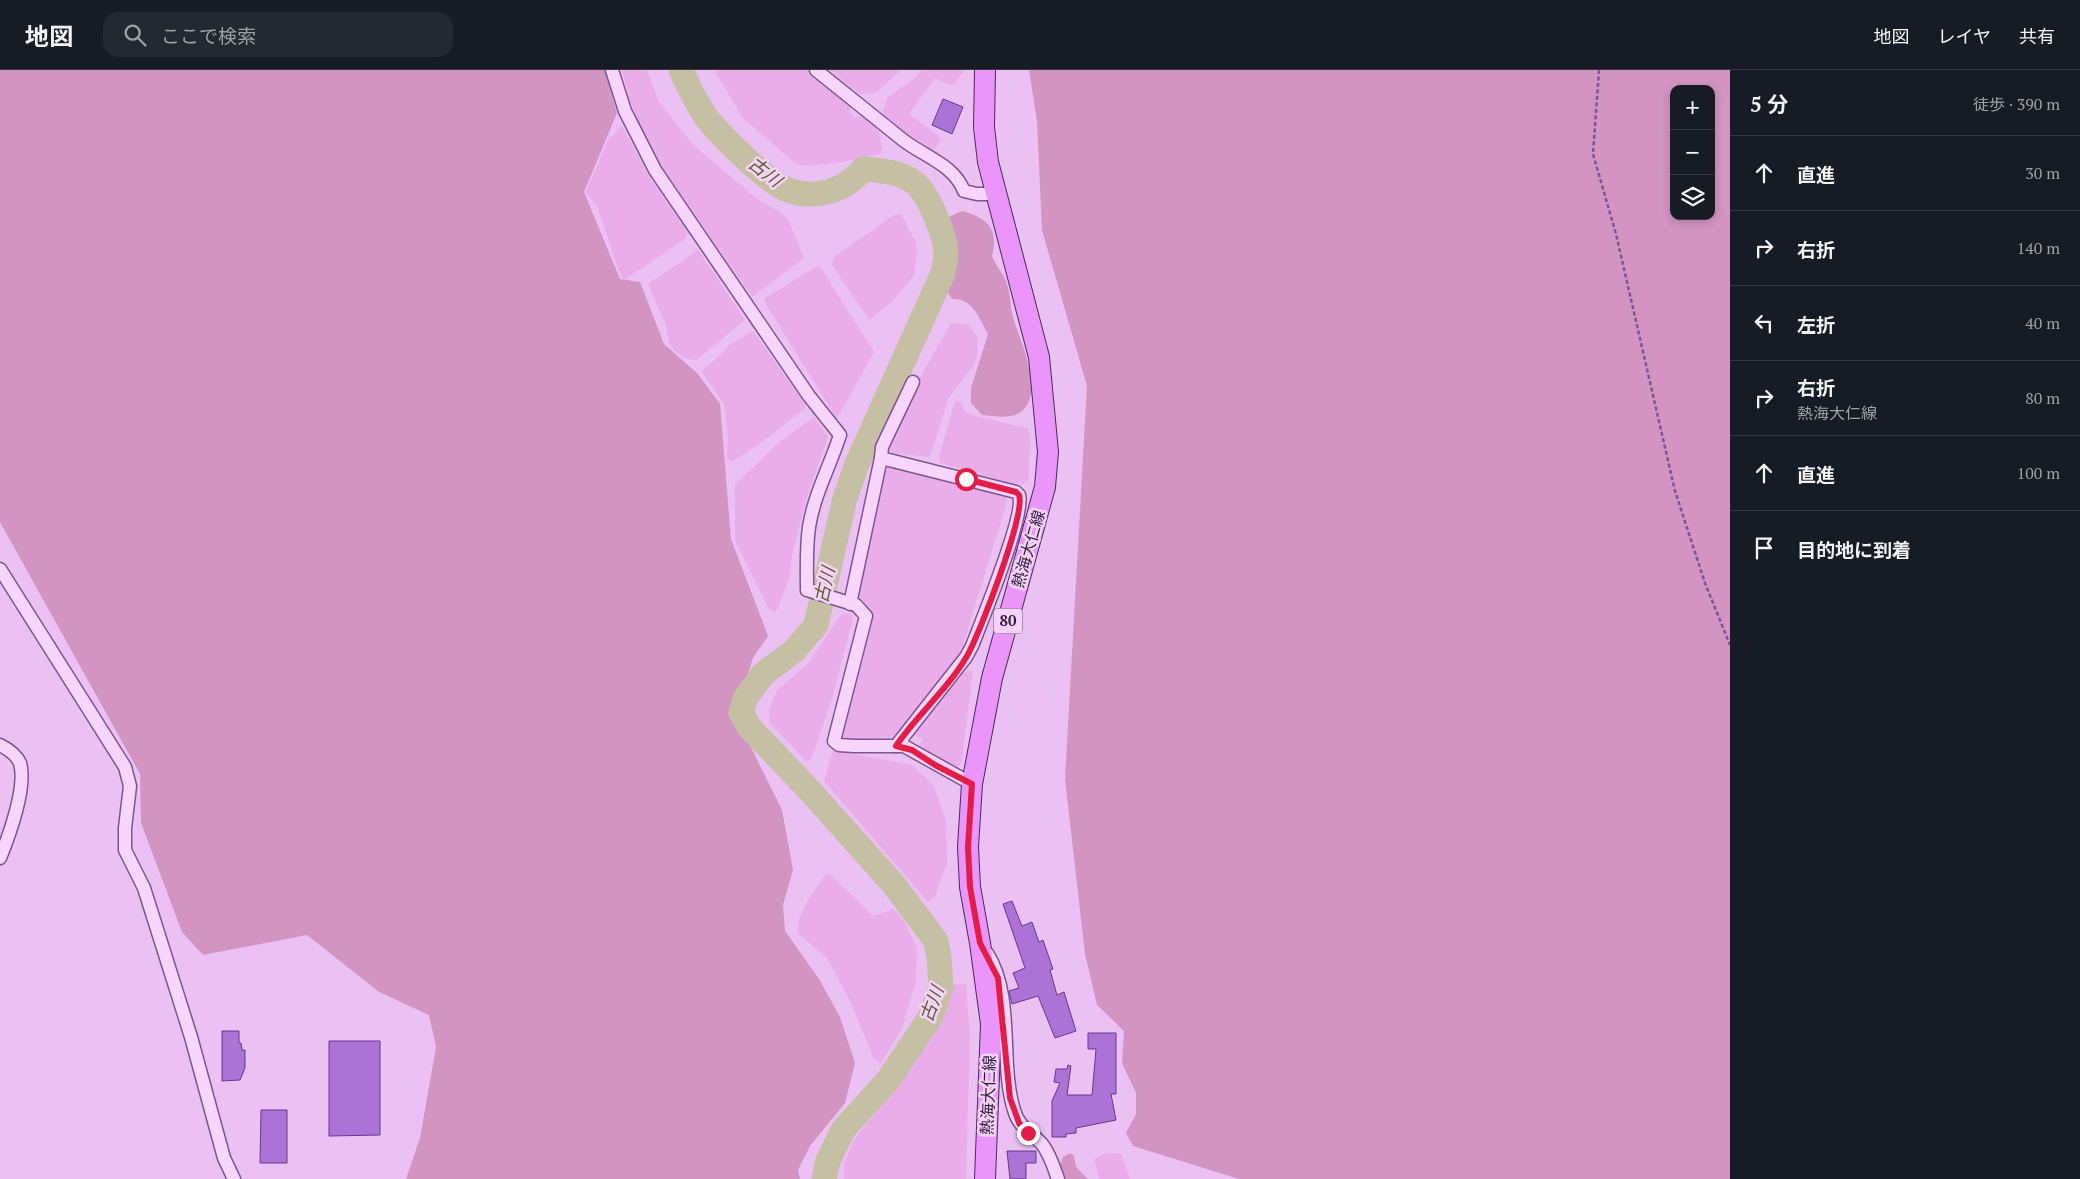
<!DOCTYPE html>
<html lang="ja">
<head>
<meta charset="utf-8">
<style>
  body { margin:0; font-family:"PT Serif","Noto Sans JP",serif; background:#242831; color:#f1f3f6 }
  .controls { position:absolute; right:15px; top:15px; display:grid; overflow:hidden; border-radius:10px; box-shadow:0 2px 8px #0003 }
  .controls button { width:45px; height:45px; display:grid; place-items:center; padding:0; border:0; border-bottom:1px solid #363941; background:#171b24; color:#f1f3f6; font:25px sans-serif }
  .stop { position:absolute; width:15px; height:15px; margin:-11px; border:4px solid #e11d48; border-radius:50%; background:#fff }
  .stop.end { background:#e11d48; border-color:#fff; box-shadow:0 1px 5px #0008 }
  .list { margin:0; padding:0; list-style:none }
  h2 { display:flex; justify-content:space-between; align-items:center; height:65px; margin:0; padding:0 20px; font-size:21px }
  h2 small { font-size:16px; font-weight:400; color:#9ea1a6 }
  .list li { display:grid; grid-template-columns:32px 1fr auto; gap:15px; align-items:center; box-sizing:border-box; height:75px; padding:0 20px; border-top:1px solid #363941 }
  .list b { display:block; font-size:19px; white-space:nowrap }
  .list p { margin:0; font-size:16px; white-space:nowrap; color:#9ea1a6 }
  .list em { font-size:16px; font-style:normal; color:#9ea1a6 }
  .icon { flex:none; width:28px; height:28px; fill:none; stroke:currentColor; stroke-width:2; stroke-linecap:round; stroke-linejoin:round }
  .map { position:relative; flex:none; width:1730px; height:1109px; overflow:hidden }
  header { display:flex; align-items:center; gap:30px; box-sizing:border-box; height:70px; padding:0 25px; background:#171b24; border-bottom:1px solid #363941 }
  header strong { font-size:24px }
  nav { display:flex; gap:28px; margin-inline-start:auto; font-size:18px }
  .search { width:350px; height:45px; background:#242831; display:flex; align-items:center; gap:12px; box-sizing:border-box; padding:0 18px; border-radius:15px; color:#9ea1a6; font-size:19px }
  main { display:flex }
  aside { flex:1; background:#171b24 }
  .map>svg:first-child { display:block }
  .farmland { fill:#e9aee9 }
  .green { fill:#d294c1; fill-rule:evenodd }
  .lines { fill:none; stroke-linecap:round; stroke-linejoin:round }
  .river { stroke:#c5c0a4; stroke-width:25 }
  .building { fill:#aa73d5; stroke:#693990 }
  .street-casing { stroke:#7d568e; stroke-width:15 }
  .primary-casing { stroke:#492b5c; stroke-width:22 }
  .path { stroke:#7d568e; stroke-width:2.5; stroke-dasharray:4 2.5; stroke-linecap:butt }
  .street { stroke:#f7d5fc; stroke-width:12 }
  .primary { stroke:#ea95fa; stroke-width:20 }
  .route { stroke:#e11d48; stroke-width:6 }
  .labels { text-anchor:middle; stroke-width:5; stroke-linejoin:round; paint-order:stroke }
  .shield { fill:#f4d2f9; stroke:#6c5375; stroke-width:1 }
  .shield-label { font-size:15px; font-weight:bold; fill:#311c3c }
  .street-label { font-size:16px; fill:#311c3c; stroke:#f4d2f9 }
  .water-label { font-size:18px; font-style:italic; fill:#595e2a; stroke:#f4d2f9 }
</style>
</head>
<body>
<header>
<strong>地図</strong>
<div class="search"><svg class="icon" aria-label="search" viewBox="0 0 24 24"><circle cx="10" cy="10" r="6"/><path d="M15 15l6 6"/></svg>ここで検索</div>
<nav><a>地図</a><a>レイヤ</a><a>共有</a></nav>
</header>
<main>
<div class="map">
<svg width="1730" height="1109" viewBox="0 0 1730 1109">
  <rect width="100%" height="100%" fill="#ebc1f3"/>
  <g class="farmland">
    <polygon points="622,0 647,0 659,32 694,76 756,128 783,144 789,151 804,188 752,227 649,78 629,27"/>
    <polygon points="714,0 810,0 850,33 850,43 855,47 863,45 872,51 879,62 882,79 880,84 836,93 804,96 796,94 743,48"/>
    <polygon points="830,0 901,0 877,22 860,25"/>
    <polygon points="921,0 964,0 955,14 949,15 935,8 909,44 939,66 940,71 933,82 923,79 882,46 887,28 916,7"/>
    <polygon points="622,56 649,106 688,162 685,169 626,209 622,208 619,202 598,138 586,122 608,70"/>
    <polygon points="901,144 916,173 917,185 913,207 892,232 869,250 832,195 834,187 894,145"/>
    <polygon points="698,180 745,250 696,290 687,289 676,282 669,273 665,253 648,214"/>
    <polygon points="819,195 874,282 837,349 764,231 765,228"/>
    <polygon points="951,253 969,254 977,267 978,282 974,295 948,329 930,387 892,383 889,379 889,374 918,311"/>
    <polygon points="753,261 806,335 804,339 762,372 732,392 727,388 728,366 724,334 701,301 722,284 729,275"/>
    <polygon points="955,331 961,333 965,341 975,346 1028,358 1030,367 1029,409 1023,414 1011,413 940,393 939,387"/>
    <polygon points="814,347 828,367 807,427 792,485 789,509 776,542 769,539 735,471 735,415 777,374"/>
    <polygon points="891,396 1007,425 1006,435 961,582 898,663 892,667 854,670 845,668 843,661 873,550 873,542 858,525 885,400"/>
    <polygon points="845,543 852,545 853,549 832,628 811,690 807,692 770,653 769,640 777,620 808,594 841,544"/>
    <polygon points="973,601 962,690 959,696 955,699 919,676 922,670 913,664 964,602"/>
    <polygon points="833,680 912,695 934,716 946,751 947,793 935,826 928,832 824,711"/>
    <polygon points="826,804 831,805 873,846 893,839 904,851 917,878 916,911 902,958 881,993 874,989 851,933 827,888 798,863 799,850 809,828"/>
    <polygon points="966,914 970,966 966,1109 844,1109 844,1093 854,1070 900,1012 936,959 951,915"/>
    <polygon points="1107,1083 1121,1084 1130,1109 1099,1109 1094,1089"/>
  </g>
  <g class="green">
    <polygon points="0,0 605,0 617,43 584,122 620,209 640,212 664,274 698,304 720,334 731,469 768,566 753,588 735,645 782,740 793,800 783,835 785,861 819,909 840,947 855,993 845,1033 810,1076 798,1100 800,1109 406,1109 420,1068 436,977 429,945 379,922 307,865 203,885 182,862 141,753 140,704 0,452"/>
    <path d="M1029 0H1730V1109H1239L1133 1076 1126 1063 1136 1044V1023L1122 993 1124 961 1097 935 1085 884 1065 709 1087 316 1042 160 1037 51ZM1674 19H1711V146H1674Z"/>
    <path d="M962 141C988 148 999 159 992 186 995 194 1001 201 1005 209 1010 219 1010 232 1012 243 1017 266 1046 320 1022 341 1012 350 995 346 982 345L971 333V318L988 264C979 248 973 228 952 229L945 218 951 189 947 160 949 147Z"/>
    <polygon points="1070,1083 1074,1086 1076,1097 1088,1109 1064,1109 1059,1098 1063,1087"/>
  </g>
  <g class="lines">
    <path class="river" d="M681 0C688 16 696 32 706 47 720 65 767 112 788 120 816 130 845 121 863 99 879 100 902 102 915 113 929 125 945 165 946 183 946 190 944 196 943 203L857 394 845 428 816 555 794 581 763 604 745 629 741 643 750 658 811 722 894 815 936 871 939 888 941 916 931 946 889 1009 843 1060 828 1091 824 1109"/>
  </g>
  <g class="building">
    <polygon points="943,29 963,37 952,64 932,55"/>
    <polygon points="1012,831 1022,856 1032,852 1039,872 1043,870 1053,899 1050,900 1057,925 1064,922 1076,961 1055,968 1038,926 1012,934 1009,921 1019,918 1013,903 1025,898 1003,834"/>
    <polygon points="222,961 239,961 239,973 241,973 242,980 245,980 245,998 240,1010 222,1011"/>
    <polygon points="1088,963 1116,963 1116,1024 1111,1024 1116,1050 1076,1058 1076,1063 1066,1064 1066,1067 1052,1067 1052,1031 1060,1013 1054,1012 1056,999 1067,999 1068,995 1071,996 1067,1025 1092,1025 1096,979 1088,979"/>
    <polygon points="329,971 380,971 380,1065 329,1066"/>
    <polygon points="261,1040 287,1040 287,1093 260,1093"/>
    <polygon points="1007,1081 1036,1081 1036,1093 1026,1093 1026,1109 1010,1109"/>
  </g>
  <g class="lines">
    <defs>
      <g id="street">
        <path d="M612 0 625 41 655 100 809 326 840 365C830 396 814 425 809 457 806 478 807 499 807 520L856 535 866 546 834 671 839 675 854 676H904L972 714"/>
        <path d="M816 0C845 23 874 47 903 70 925 87 953 94 964 121L977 124H997"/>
        <polyline points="881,388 882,377 913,312"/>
        <polyline points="0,499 125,697 130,716 125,758 125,780 144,818 191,967 224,1088 234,1109"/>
        <path d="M850 534 881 388 1016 422 1019 425C1026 443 981 553 972 576L966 587 896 676"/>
        <path d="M0 675C8 679 16 684 20 693 27 717 9 766 0 788"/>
        <path d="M987 883C1015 927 999 992 1014 1040 1019 1058 1031 1062 1042 1074 1050 1084 1054 1098 1058 1109"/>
      </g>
      <polyline id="primary" points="985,1109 991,954 980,873 970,817 968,777 972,714 992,608 1045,417 1048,382 1039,287 988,92 984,57 985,0"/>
    </defs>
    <use href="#street" class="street-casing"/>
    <use href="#primary" class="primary-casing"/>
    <polyline class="path" points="1599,0 1593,84 1616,164 1675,421 1705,513 1730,575"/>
    <use href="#street" class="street"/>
    <use href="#primary" class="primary"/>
  </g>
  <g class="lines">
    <path class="route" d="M966 409 1016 422 1019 425C1026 443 979 566 967 586 948 619 917 645 896 676L912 680 935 695 972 714 968 777 970 817 980 873 998 908 1010 1028 1019 1053 1028 1063"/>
  </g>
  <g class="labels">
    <rect class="shield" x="994" y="538.5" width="28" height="25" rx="4"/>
    <g class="shield-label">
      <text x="1008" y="556">80</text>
    </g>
    <g class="street-label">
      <text transform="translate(1028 479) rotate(-74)" y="6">熱海大仁線</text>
      <text transform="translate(988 1025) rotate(-88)" y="6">熱海大仁線</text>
    </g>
    <g class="water-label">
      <text transform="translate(765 102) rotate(38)" y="6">古川</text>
      <text transform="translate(825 515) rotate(-77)" y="6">古川</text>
      <text transform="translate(932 934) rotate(-70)" y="6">古川</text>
    </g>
  </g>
</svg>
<div class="controls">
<button>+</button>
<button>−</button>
<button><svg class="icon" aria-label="layers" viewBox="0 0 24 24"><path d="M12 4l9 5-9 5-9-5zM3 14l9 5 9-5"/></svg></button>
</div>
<div class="stop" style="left:966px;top:409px"></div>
<div class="stop end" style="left:1028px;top:1063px"></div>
</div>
<aside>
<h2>5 分<small>徒歩 · 390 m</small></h2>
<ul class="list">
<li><svg class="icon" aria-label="ahead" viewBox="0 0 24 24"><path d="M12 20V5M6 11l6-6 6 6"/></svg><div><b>直進</b></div><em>30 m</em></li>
<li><svg class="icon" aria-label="right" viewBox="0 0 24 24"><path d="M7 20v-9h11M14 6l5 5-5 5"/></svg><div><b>右折</b></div><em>140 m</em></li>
<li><svg class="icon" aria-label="left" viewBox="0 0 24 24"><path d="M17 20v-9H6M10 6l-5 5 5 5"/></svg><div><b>左折</b></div><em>40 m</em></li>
<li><svg class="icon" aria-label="right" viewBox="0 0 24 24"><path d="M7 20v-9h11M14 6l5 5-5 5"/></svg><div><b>右折</b><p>熱海大仁線</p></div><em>80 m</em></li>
<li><svg class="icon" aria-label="ahead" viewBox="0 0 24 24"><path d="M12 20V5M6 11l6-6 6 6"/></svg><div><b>直進</b></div><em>100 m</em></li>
<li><svg class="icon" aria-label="arrive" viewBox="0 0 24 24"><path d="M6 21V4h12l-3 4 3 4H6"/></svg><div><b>目的地に到着</b></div></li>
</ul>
</aside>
</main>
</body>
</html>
